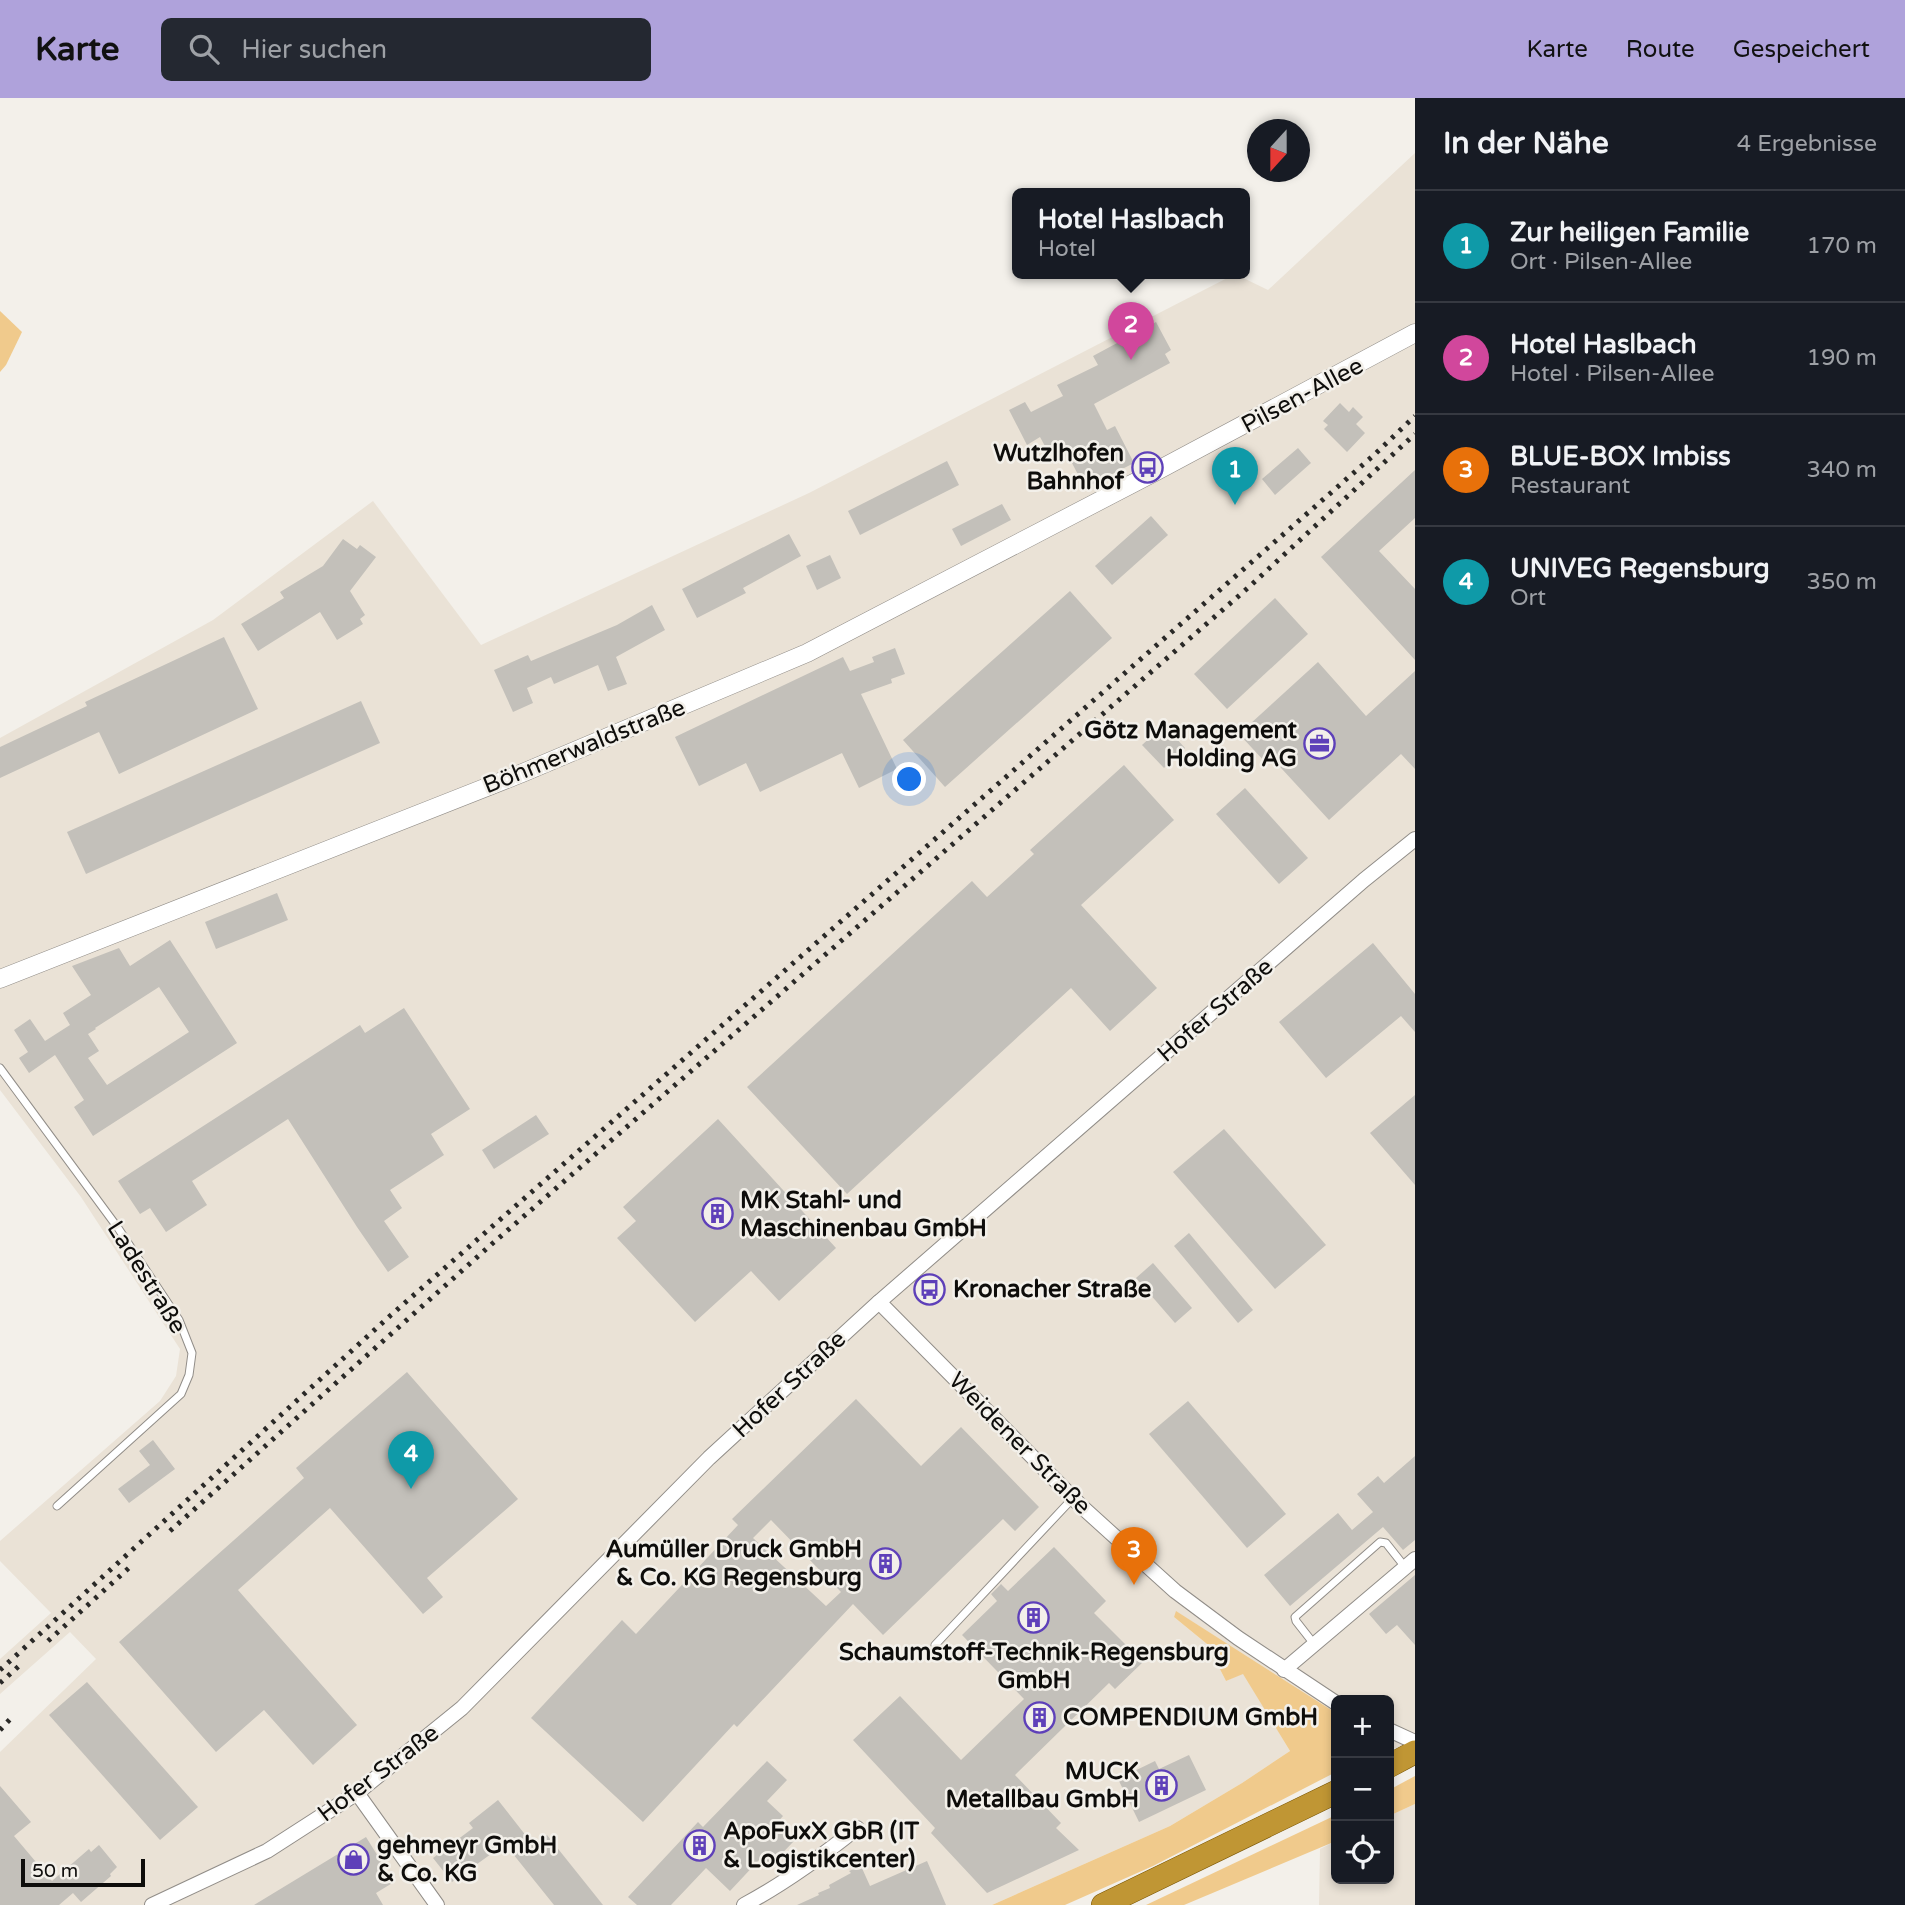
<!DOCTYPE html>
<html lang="de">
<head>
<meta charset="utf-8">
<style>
  body { margin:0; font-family:"Varela Round",sans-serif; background:#242831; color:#f1f3f6 }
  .controls { position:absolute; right:21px; bottom:21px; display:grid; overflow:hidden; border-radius:10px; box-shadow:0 4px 10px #0003 }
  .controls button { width:63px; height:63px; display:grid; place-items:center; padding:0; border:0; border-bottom:2px solid #363941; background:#171b24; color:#f1f3f6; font:35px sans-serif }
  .compass { position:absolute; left:1247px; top:21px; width:63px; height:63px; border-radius:50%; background:#171b24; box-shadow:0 4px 10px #0003; rotate:201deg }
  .scale { position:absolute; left:21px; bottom:18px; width:124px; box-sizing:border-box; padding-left:7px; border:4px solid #0e0d0b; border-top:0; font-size:19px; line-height:24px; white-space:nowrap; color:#0e0d0b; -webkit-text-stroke:5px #f3f0ea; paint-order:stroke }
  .you { position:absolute; left:910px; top:682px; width:24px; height:24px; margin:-18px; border:5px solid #fff; border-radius:50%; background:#1a73e8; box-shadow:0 0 0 10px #1a73e833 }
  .badge { display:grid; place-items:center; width:46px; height:46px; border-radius:50%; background:#afa2db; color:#fff; font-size:23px; font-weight:700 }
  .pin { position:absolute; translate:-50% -58px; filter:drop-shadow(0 2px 4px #0008) }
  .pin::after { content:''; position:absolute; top:37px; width:24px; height:21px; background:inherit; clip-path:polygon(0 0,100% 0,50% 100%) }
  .popup { position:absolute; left:1012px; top:90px; width:238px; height:91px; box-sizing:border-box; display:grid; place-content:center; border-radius:10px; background:#171b24; filter:drop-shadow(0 2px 5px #0005); font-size:23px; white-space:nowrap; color:#9ea1a6 }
  .popup b { font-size:26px; color:#f1f3f6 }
  .popup::after { content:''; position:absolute; left:50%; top:100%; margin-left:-14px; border:14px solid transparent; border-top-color:#171b24 }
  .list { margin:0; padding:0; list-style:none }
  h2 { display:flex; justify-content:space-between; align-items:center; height:91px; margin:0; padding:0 28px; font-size:30px }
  h2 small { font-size:23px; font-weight:400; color:#9ea1a6 }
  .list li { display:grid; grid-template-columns:46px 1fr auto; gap:21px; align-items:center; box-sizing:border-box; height:112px; padding:0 28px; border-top:2px solid #363941 }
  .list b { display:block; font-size:26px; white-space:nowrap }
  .list p { margin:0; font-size:23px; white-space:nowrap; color:#9ea1a6 }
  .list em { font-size:23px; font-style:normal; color:#9ea1a6 }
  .icon { flex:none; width:38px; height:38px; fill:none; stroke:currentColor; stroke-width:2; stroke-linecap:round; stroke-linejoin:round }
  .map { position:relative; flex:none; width:1415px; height:1807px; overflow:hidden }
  header { display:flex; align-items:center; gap:42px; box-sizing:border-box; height:98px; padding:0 35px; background:#afa2db; color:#111 }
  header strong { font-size:33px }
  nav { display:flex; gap:38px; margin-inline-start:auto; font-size:24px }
  .search { width:490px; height:63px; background:#242831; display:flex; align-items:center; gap:18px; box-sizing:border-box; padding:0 24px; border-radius:10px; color:#9ea1a6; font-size:26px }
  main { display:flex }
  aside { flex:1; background:#171b24 }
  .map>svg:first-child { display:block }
  .built { fill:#eae2d6 }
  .green { fill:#f0ca8c }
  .building { fill:#c3c0ba; fill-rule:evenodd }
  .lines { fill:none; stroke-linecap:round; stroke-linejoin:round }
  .service-casing { stroke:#918d88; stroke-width:9 }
  .minor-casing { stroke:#918d88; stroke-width:16 }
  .tertiary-casing { stroke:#918d88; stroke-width:19 }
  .trunk-casing { stroke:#785504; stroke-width:24 }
  .service { stroke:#fff; stroke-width:7 }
  .minor { stroke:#fff; stroke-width:14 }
  .tertiary { stroke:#fff; stroke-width:18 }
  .trunk { stroke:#c09634; stroke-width:23 }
  .rail { stroke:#2a2927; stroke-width:5; stroke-dasharray:3.5 7; stroke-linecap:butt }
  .labels { text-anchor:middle; stroke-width:5; stroke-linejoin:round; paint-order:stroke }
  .street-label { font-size:24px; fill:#0e0d0b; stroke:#f3f0ea }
  .poi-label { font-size:24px; font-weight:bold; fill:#0e0d0b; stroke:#f3f0ea; text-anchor:start }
</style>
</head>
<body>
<header>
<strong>Karte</strong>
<div class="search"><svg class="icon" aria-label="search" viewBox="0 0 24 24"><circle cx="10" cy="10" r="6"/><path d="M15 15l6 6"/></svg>Hier suchen</div>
<nav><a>Karte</a><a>Route</a><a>Gespeichert</a></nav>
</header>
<main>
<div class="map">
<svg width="1415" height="1807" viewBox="0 0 1415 1807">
  <rect width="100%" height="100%" fill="#f3f0ea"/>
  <g class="built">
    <polygon points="1415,55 1415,1661 1389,1647 1389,1602 1336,1602 1336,1615 1177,1514 1174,1519 1207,1546 1226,1583 1243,1575 1290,1653 1242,1685 1170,1728 992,1807 0,1807 0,1654 96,1561 70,1534 0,1596 0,1561 51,1515 0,1463 0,1443 160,1303 176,1278 180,1251 81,1099 0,992 0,640 213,522 373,403 481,547 809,395 1235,176 1268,192"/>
    <polygon points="1415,1706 1415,1807 1319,1807 1320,1751 1336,1743 1336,1781 1389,1781 1389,1718"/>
  </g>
  <g class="green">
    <polygon points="0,213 22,234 6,267 0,274"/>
    <polygon points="1176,1513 1336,1615 1336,1674 1153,1768 1065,1807 992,1807 1170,1728 1242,1685 1290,1653 1243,1576 1226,1583 1207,1546 1174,1519"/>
    <polygon points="1415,1678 1415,1706 1389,1718 1389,1692"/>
    <polygon points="1336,1717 1336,1743 1184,1807 1146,1807"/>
  </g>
  <g class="building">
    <polygon points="1156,224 1171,252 1165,256 1170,265 1094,306 1107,332 1115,328 1134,365 1085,390 1060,342 1046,350 1040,339 1027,347 1009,312 1025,304 1031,314 1063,298 1057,287 1098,267 1093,258"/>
    <polygon points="1340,305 1349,314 1353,309 1363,319 1356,326 1365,335 1347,354 1324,331 1328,327 1323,323"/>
    <polygon points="1298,350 1311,365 1275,397 1262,381"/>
    <polygon points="947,363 959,387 860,437 848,413"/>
    <polygon points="1415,372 1415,420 1379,453 1415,491 1415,562 1321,459"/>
    <polygon points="1002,406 1011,422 961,448 952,431"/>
    <polygon points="1151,418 1168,437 1112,487 1095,468"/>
    <polygon points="789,436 801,458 743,490 746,495 697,520 682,491"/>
    <polygon points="343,441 357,451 360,447 376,459 350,493 365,517 360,521 363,526 337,542 320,514 258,553 241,526 284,500 280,494 323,468"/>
    <polygon points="830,457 841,480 817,492 806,468"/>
    <polygon points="1070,493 1112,540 945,689 903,642"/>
    <polygon points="1275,500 1308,536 1227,611 1194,576"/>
    <polygon points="652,507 665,532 616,559 627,586 608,593 598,567 554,586 551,579 527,590 533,605 513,614 494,572 528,557 531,563 617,527"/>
    <polygon points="224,539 258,611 119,676 99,634 0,680 0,649 87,608 85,604"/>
    <polygon points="895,550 905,576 891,581 892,585 861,596 897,671 859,690 842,655 760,694 746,665 699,688 675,639 843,559 850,573 874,564 872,559"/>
    <polygon points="1318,564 1366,618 1415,573 1415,671 1401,656 1329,722 1270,658 1265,664 1239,636"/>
    <polygon points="361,603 380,645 86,776 67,734"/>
    <polygon points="1164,627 1185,650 1164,670 1142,647"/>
    <polygon points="1124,667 1174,722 1081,807 1157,890 1110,933 1071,890 847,1096 747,989 972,783 987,799 1034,756 1030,752"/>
    <polygon points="1245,690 1308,760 1279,786 1216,716"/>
    <polygon points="277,795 288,822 216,851 205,824"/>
    <path d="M170 842 237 945 93 1038 74 1009 84 1002 55 957 29 975 19 960 28 954 14 932 30 921 45 943 70 927 63 915 91 897 72 868 119 850 130 868ZM159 889 189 934 107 987 88 960 99 953 88 936 96 931 95 930Z"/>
    <polygon points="1373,845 1415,896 1415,934 1401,918 1326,980 1279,924"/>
    <polygon points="404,910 470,1011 431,1036 444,1057 390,1092 402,1110 384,1123 409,1159 388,1174 357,1129 288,1021 192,1083 207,1107 166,1134 150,1110 140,1116 118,1083 360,927 365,935"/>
    <polygon points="1415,997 1415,1087 1370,1035"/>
    <polygon points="536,1017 549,1036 494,1071 482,1052"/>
    <polygon points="718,1021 836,1150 779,1203 751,1173 695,1224 617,1140 636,1123 623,1109"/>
    <polygon points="1224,1031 1326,1147 1275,1191 1173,1074"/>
    <polygon points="1189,1135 1253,1212 1238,1225 1174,1148"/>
    <polygon points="1153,1165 1192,1210 1175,1225 1136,1180"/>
    <polygon points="407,1274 518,1401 427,1480 443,1499 423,1516 330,1410 238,1492 357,1627 313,1667 264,1612 216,1654 119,1544 304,1380 296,1370"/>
    <path d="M856 1301 921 1368 961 1329 1039 1409 1015 1433 1003 1421 883 1537 853 1506 737 1629 734 1626 643 1724 531 1620 622 1522 636 1536 738 1427 732 1421ZM771 1422 841 1494 826 1508 753 1440Z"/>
    <polygon points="1188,1303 1286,1416 1247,1450 1149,1336"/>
    <polygon points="153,1342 175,1371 129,1405 118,1391 150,1367 139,1353"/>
    <polygon points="1415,1358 1415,1442 1403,1452 1383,1429 1290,1508 1264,1477 1338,1415 1352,1432 1373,1414 1357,1396 1378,1378 1384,1385"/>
    <polygon points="1054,1449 1106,1503 1094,1515 1143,1564 1115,1591 1109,1585 1015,1677 1061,1725 1056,1730 1079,1752 987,1795 931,1735 935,1730 853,1642 900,1598 961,1662 1024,1601 962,1537 997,1503 991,1496 1001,1486 1008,1493"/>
    <polygon points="1415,1477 1415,1547 1397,1527 1386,1536 1369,1516"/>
    <polygon points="87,1584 198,1709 160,1742 49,1617"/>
    <polygon points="1189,1657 1206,1692 1139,1724 1118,1681 1155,1663 1159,1671"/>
    <polygon points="767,1663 787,1682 767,1703 783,1718 776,1726 794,1743 768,1770 759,1762 730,1793 706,1770 671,1807 637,1807 628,1799 698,1724 703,1729"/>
    <polygon points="0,1688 31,1724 14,1738 52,1783 89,1751 91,1754 99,1747 117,1769 110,1776 111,1778 81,1804 73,1795 59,1807 0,1807"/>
    <polygon points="498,1702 534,1748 547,1737 603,1807 554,1807 505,1746 452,1784 433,1760 473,1730 469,1725"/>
    <polygon points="366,1739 394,1784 376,1795 383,1807 254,1807"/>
    <polygon points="927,1763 946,1807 797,1807 819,1797 818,1795 830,1790 829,1787 851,1775 849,1773 861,1768 870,1788"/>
  </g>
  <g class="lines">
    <defs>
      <g id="service">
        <polyline points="0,970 118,1130 179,1222 192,1255 189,1277 181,1296 57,1408"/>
        <polyline points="1314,1546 1296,1523 1295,1519 1380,1444 1386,1445 1405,1469"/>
        <polyline points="935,1547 1073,1400"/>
      </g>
      <g id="minor">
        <polyline points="879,1204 1081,1408 1175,1493 1238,1540 1336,1605"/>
        <polyline points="1284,1572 1415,1461"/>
        <polyline points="1389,1632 1415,1644"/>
        <polyline points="357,1695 437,1807"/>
        <polyline points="152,1807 267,1753 357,1695 462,1610 709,1360 879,1204 1364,782 1415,741"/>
        <path d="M744 1807C785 1785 821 1759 857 1730"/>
      </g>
      <polyline id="tertiary" points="0,881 520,676 807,555 1151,376 1415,235"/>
      <g id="trunk">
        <polyline points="1389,1668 1415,1654"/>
        <polyline points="1103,1807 1336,1694"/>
      </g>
    </defs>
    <use href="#service" class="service-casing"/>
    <use href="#minor" class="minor-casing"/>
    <use href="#tertiary" class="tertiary-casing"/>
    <use href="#trunk" class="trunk-casing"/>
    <use href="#service" class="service"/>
    <use href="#minor" class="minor"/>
    <use href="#tertiary" class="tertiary"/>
    <use href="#trunk" class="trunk"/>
    <g class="rail">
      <polyline points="170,1433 493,1145 1249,489 1415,336"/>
      <polyline points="48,1543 131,1468"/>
      <polyline points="0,1572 391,1217 1374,357 1415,318"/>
      <polyline points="0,1585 19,1568"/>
      <polyline points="0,1632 14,1617"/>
    </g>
  </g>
  <defs>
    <symbol id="bus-ring" viewBox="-11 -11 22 22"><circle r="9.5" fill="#f3f0ea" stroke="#5e40b9" stroke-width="1.5"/><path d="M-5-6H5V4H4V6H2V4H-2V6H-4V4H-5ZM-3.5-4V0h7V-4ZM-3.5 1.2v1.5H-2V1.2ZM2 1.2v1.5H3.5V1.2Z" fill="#5e40b9"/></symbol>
    <symbol id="office-ring" viewBox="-11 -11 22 22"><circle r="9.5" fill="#f3f0ea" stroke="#5e40b9" stroke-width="1.5"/><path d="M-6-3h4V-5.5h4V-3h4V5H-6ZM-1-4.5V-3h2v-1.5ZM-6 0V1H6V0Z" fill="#5e40b9"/></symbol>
    <symbol id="building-ring" viewBox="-11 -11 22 22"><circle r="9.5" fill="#f3f0ea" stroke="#5e40b9" stroke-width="1.5"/><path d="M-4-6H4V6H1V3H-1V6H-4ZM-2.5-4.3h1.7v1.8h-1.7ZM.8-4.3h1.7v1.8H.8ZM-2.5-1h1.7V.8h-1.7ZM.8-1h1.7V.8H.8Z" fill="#5e40b9"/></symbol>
    <symbol id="shop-ring" viewBox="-11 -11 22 22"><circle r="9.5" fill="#f3f0ea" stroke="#5e40b9" stroke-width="1.5"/><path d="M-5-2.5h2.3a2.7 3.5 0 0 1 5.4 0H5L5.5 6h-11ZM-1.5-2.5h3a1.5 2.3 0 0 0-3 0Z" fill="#5e40b9"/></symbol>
  </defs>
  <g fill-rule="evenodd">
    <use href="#bus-ring" x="1130" y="352" width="35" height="35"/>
    <use href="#office-ring" x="1302" y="628" width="35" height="35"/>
    <use href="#building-ring" x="700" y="1098" width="35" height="35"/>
    <use href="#bus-ring" x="912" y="1174" width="35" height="35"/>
    <use href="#building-ring" x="868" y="1448" width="35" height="35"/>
    <use href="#building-ring" x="1016" y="1502" width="35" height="35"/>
    <use href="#building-ring" x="1022" y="1602" width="35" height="35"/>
    <use href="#building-ring" x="1144" y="1670" width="35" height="35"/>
    <use href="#building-ring" x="682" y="1730" width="35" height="35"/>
    <use href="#shop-ring" x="336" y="1744" width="35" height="35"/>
  </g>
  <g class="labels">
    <g class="street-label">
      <text transform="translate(1302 297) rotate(-28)" y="8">Pilsen-Allee</text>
      <text transform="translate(584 648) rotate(-22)" y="8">Böhmerwaldstraße</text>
      <text transform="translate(1215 912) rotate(-41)" y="8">Hofer Straße</text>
      <text transform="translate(147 1179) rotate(58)" y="8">Ladestraße</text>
      <text transform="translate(789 1286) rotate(-43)" y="8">Hofer Straße</text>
      <text transform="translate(1020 1345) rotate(45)" y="8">Weidener Straße</text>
      <text transform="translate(378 1675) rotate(-37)" y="8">Hofer Straße</text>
    </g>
    <g class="poi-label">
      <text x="1124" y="363" text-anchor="end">Wutzlhofen<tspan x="1124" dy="28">Bahnhof</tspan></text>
      <text x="1297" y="640" text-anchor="end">Götz Management<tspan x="1297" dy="28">Holding AG</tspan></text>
      <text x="740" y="1110">MK Stahl- und<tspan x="740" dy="28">Maschinenbau GmbH</tspan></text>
      <text x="953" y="1199">Kronacher Straße</text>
      <text x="862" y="1459" text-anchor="end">Aumüller Druck GmbH<tspan x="862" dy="28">&amp; Co. KG Regensburg</tspan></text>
      <text x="1034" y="1562" text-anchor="middle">Schaumstoff-Technik-Regensburg<tspan x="1034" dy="28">GmbH</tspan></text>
      <text x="1063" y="1627">COMPENDIUM GmbH</text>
      <text x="1139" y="1681" text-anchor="end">MUCK<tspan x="1139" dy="28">Metallbau GmbH</tspan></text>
      <text x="723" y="1741">ApoFuxX GbR (IT<tspan x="723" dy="28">&amp; Logistikcenter)</tspan></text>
      <text x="377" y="1755">gehmeyr GmbH<tspan x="377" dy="28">&amp; Co. KG</tspan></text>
    </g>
  </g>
</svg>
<div class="controls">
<button>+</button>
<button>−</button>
<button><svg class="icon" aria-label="locate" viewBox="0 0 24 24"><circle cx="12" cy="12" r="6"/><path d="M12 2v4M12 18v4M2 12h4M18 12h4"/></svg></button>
</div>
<svg class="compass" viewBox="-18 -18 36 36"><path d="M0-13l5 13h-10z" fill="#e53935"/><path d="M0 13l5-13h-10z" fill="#9ea1a6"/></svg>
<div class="scale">50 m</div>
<div class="you"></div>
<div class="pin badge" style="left:1235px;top:407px;background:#0f9aa8">1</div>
<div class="pin badge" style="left:1131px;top:262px;background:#d1479c">2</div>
<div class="popup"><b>Hotel Haslbach</b>Hotel</div>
<div class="pin badge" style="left:1134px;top:1487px;background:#e8710a">3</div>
<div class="pin badge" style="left:411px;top:1391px;background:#0f9aa8">4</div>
</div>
<aside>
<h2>In der Nähe<small>4 Ergebnisse</small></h2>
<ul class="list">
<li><span class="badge" style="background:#0f9aa8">1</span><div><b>Zur heiligen Familie</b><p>Ort · Pilsen-Allee</p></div><em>170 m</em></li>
<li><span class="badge" style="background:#d1479c">2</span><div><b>Hotel Haslbach</b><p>Hotel · Pilsen-Allee</p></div><em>190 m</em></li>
<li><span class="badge" style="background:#e8710a">3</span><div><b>BLUE-BOX Imbiss</b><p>Restaurant</p></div><em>340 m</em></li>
<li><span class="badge" style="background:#0f9aa8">4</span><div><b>UNIVEG Regensburg</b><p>Ort</p></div><em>350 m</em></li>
</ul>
</aside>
</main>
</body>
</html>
